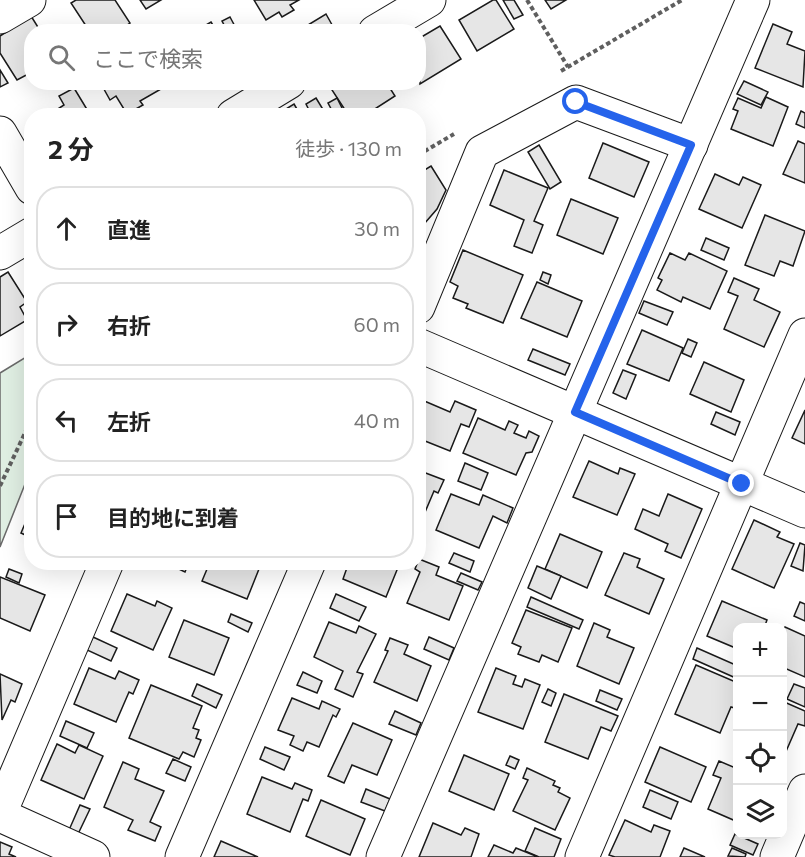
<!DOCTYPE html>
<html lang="ja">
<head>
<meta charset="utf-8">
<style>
  body { margin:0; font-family:Commissioner,"Noto Sans JP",sans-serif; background:#f2f2f2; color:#222 }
  .controls { position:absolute; right:18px; bottom:18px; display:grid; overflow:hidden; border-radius:12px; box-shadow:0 6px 24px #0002 }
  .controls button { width:54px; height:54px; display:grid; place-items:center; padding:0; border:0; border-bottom:2px solid #e0e0e0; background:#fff; color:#222; font:30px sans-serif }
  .stop { position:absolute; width:18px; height:18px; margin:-14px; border:4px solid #2563eb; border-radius:50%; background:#fff }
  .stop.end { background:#2563eb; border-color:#fff; box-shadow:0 2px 6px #0008 }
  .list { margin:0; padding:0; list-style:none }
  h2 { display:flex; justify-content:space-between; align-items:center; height:78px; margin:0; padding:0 24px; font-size:26px }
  h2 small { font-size:20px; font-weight:400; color:#767676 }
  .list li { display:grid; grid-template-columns:39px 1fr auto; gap:18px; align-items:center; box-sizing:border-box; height:84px; margin:0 12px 12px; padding:0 12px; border:2px solid #e0e0e0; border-radius:24px }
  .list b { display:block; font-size:22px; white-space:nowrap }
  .list em { font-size:20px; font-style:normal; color:#767676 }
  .icon { flex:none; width:33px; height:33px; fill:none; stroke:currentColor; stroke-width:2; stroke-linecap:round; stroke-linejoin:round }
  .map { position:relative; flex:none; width:805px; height:857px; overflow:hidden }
  .search { position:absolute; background:#fff; box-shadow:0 6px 24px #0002; left:24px; top:24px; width:402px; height:66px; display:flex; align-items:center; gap:15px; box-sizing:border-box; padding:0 21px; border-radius:24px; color:#767676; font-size:22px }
  .panel { position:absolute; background:#fff; box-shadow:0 6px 24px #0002; left:24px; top:108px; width:402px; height:462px; border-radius:24px }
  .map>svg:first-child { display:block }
  .green { fill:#e0efe3; stroke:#6a6a6a; stroke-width:1.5 }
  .building { fill:#e6e6e6; stroke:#1a1a1a; stroke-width:1.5 }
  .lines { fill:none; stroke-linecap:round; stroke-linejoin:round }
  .minor-casing { stroke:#1a1a1a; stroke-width:35 }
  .path { stroke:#5f5f5f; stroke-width:4; stroke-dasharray:4.5 3; stroke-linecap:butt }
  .minor { stroke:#fff; stroke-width:33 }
  .route { stroke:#2563eb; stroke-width:8 }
</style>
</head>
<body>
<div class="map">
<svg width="805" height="857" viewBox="0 0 805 857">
  <rect width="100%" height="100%" fill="#fff"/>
  <polygon class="green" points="31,354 31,469 0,547 0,373"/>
  <g class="building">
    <polygon points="76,0 115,0 130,23 117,32 90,32 71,3"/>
    <polygon points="140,0 161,0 146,9"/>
    <polygon points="254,0 299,0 290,5 294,10 282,17 279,12 266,20"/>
    <polygon points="493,0 496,0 514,29 477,51 459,20"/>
    <polygon points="503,0 514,0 523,15 514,19"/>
    <polygon points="545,0 566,0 551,9"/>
    <polygon points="326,14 336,32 306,32 303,28"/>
    <polygon points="31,16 41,32 32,32 32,72 17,80 0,53 0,36"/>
    <polygon points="230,17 238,32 228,32 222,21"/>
    <polygon points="211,22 217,32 194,32"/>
    <polygon points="773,24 792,32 787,44 805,51 803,87 755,68"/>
    <polygon points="440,26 461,59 420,84 418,39"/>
    <polygon points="0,70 8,83 0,87"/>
    <polygon points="744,81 768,92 761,105 737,94"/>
    <polygon points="100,82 166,82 168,85 140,101 143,105 127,114 116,96 110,100"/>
    <polygon points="343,82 386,82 395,96 364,116 349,116 332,90"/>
    <polygon points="74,88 91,116 47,116 64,105 59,96"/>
    <polygon points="766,97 788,107 773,146 731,129 738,111 733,109 738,98 761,108"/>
    <polygon points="316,98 327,116 312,116 306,104"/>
    <polygon points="337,98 346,116 335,116 328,103"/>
    <polygon points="294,104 301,116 283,116 281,112"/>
    <polygon points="801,111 805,113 805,128 796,124"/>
    <polygon points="798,141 805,144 805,183 783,174"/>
    <polygon points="603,143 649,162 634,197 589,178"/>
    <polygon points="539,145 561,182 550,189 528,152"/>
    <polygon points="431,166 446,190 437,209 418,231 418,174"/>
    <polygon points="504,170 548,188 534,221 543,225 532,253 514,246 524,220 490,205"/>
    <polygon points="715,174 739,185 743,177 761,185 742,228 699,209"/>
    <polygon points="571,199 618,218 603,254 557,235"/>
    <polygon points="765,215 805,231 793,266 780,261 774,276 745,265"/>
    <polygon points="706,238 729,248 724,260 701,250"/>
    <polygon points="463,250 523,275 503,323 466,308 468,304 453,298 458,286 450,282"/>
    <polygon points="670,253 685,260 689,253 727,271 710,309 683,297 681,302 657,290 662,280 658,278"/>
    <polygon points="8,272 27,302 20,307 27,320 0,336 0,277"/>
    <polygon points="543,272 551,275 548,284 540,280"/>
    <polygon points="734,278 759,289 754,300 780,312 764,347 724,329 738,296 728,292"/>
    <polygon points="537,282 582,301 567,337 521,318"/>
    <polygon points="644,301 673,312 667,325 639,313"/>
    <polygon points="642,330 683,348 669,381 627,364"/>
    <polygon points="688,339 697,343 691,357 682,353"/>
    <polygon points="533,349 570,364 565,375 528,360"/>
    <polygon points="704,362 744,380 731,412 690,394"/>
    <polygon points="623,370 636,375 626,399 613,393"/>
    <polygon points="422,400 450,412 455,401 476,410 469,427 461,424 450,451 425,441 418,455 418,408"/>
    <polygon points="805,410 805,444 792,438"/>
    <polygon points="716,412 740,422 735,435 711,424"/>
    <polygon points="478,418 505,430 509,421 518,425 514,433 526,438 529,431 539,436 532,452 526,453 516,475 463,453"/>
    <polygon points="589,461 618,474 620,468 635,474 617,515 573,497"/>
    <polygon points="465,463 488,473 481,490 458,481"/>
    <polygon points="423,472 444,480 438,493 434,491 420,524 418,480"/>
    <polygon points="451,494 479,505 483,495 513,508 507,523 493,516 479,548 436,530"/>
    <polygon points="668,494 702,509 681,558 665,551 668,544 635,529 643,509 659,516"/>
    <polygon points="32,507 32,538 21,533"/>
    <polygon points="754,520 780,532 777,537 794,544 774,588 732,569"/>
    <polygon points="560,534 602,552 587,588 545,569"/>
    <polygon points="800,543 805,545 803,571 791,566"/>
    <polygon points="454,553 474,561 470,572 449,563"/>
    <polygon points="624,553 640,559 637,567 664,579 649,614 605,595"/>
    <polygon points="419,559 439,567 436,575 463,586 449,620 407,603 420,572 415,569"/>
    <polygon points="164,562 189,562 185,572"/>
    <polygon points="210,562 261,564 247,599 202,581"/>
    <polygon points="349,562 407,562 405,568 399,565 386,597 343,579"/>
    <polygon points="537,566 561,576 551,599 528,588"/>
    <polygon points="9,569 22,574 19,583 6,577"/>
    <polygon points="461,573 482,582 478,590 457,581"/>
    <polygon points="0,577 45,595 30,631 0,618"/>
    <polygon points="127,594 155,606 157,601 172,608 153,650 111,631"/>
    <polygon points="336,594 366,607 359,621 330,608"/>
    <polygon points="531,597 583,620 579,629 527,607"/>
    <polygon points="722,601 767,620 764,628 738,628 738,649 707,636"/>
    <polygon points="800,602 805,604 805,621 794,616"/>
    <polygon points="526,610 572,628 558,662 542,655 539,662 518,654 521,647 512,643"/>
    <polygon points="231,614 252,623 248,632 228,622"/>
    <polygon points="184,620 229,638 214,675 169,657"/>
    <polygon points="329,622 356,633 359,626 376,634 357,672 363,674 353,697 335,689 343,671 314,657"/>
    <polygon points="594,623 610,630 607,637 634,648 619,684 577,666"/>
    <polygon points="785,627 805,636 805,677 782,667 782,634"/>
    <polygon points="93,637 117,648 111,661 87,650"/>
    <polygon points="429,637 454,648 449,660 424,649"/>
    <polygon points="390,638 408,645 404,654 431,666 417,701 374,682 388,651 385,650"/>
    <polygon points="697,648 738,666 738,679 693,659"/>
    <polygon points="696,665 738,683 738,709 731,707 720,733 675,714"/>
    <polygon points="89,668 115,679 119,671 139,680 133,694 129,692 116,722 74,704"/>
    <polygon points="496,668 516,676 513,684 522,687 525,679 540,685 523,729 478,712"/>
    <polygon points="303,672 322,681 317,693 297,685"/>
    <polygon points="0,674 22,684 15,702 11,700 2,720"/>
    <polygon points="197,684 222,695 216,708 192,696"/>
    <polygon points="794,684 805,688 805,707 787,699"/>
    <polygon points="151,685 202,706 193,728 199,730 196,738 201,740 194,757 183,752 179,759 129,738"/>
    <polygon points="548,689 556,693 551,706 542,702"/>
    <polygon points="600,690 622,699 617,710 596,701"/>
    <polygon points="564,694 618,716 611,731 601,727 588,759 545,742"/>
    <polygon points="292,698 319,709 322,701 340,709 336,717 333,715 319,747 307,742 303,751 290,745 294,736 278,730"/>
    <polygon points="782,701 805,711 805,726 798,724 784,756"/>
    <polygon points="395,711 421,723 416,735 389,724"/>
    <polygon points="66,721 94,733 87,748 60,736"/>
    <polygon points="353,723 392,740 377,775 352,765 344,783 328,776"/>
    <polygon points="57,744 75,753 79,745 103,756 84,799 41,780"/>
    <polygon points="265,747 290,757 284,770 260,759"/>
    <polygon points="660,747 706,767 691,802 645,782"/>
    <polygon points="464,755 509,774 494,810 449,791"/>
    <polygon points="510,756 519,760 515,769 506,765"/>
    <polygon points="173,759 191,767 185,781 166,773"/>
    <polygon points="719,761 738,769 738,822 708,809 721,778 713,775"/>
    <polygon points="123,762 139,769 135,779 164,791 150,822 161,827 155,841 128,830 133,820 104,807"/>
    <polygon points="527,768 555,781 553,785 560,788 558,792 570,798 555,830 513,811 528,780 523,778"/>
    <polygon points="262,777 292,789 295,783 312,790 308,801 303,799 290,832 247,814"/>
    <polygon points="366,789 390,799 385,811 361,802"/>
    <polygon points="650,790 678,802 671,819 643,807"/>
    <polygon points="321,800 365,819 350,855 306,836"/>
    <polygon points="80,805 90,809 78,834 69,830"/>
    <polygon points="625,820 651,832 654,825 670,831 660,857 615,857 609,855"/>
    <polygon points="433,823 461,835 465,828 479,834 471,857 419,857"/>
    <polygon points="535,828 561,839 554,857 539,857 525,851"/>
    <polygon points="735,834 758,844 753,855 730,845"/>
    <polygon points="221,841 258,857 214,857"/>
    <polygon points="0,842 12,847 9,854 16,857 0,857"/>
    <polygon points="494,845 513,853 516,848 538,857 488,857"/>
    <polygon points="684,848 705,857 680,857"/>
    <polygon points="732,848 746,854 745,857 728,856"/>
  </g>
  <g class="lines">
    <defs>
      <g id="minor">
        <polyline points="0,17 29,0"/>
        <polyline points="375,32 429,0"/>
        <polyline points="233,116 289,82"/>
        <polyline points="0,133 32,188"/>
        <polyline points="0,253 32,234"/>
        <polyline points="418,307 482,152 576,102 691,145"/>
        <polyline points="418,345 805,511"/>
        <polyline points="0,813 107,562"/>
        <polyline points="0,815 93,857"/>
        <polyline points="182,857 309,562"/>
        <polyline points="383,857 753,0"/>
        <polyline points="582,857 805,335"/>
        <polyline points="777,857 805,791"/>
      </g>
    </defs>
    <use href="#minor" class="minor-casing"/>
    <g class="path">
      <polyline points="527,0 568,67"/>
      <polyline points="561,71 682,0"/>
      <polyline points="418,155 454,134"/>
      <polyline points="0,486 32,418"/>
    </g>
    <use href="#minor" class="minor"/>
  </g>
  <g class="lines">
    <polyline class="route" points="576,102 691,145 575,412 742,484"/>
  </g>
</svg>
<div class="controls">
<button>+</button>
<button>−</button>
<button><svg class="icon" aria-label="locate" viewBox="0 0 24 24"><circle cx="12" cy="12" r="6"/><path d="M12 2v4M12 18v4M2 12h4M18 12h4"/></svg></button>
<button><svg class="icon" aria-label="layers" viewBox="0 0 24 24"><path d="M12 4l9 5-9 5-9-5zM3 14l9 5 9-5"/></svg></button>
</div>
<div class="stop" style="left:576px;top:102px"></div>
<div class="stop end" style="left:742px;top:484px"></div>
<div class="search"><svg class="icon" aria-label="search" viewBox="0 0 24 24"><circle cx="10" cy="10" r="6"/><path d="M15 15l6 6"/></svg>ここで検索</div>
<section class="panel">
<h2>2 分<small>徒歩 · 130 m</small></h2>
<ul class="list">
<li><svg class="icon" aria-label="ahead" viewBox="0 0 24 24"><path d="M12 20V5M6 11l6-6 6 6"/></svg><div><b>直進</b></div><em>30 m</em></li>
<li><svg class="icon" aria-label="right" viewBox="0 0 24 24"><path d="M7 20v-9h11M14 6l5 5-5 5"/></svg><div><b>右折</b></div><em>60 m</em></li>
<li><svg class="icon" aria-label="left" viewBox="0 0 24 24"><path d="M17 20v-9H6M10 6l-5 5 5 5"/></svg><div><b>左折</b></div><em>40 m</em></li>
<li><svg class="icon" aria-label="arrive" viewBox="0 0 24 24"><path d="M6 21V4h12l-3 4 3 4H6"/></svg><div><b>目的地に到着</b></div></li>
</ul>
</section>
</div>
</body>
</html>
